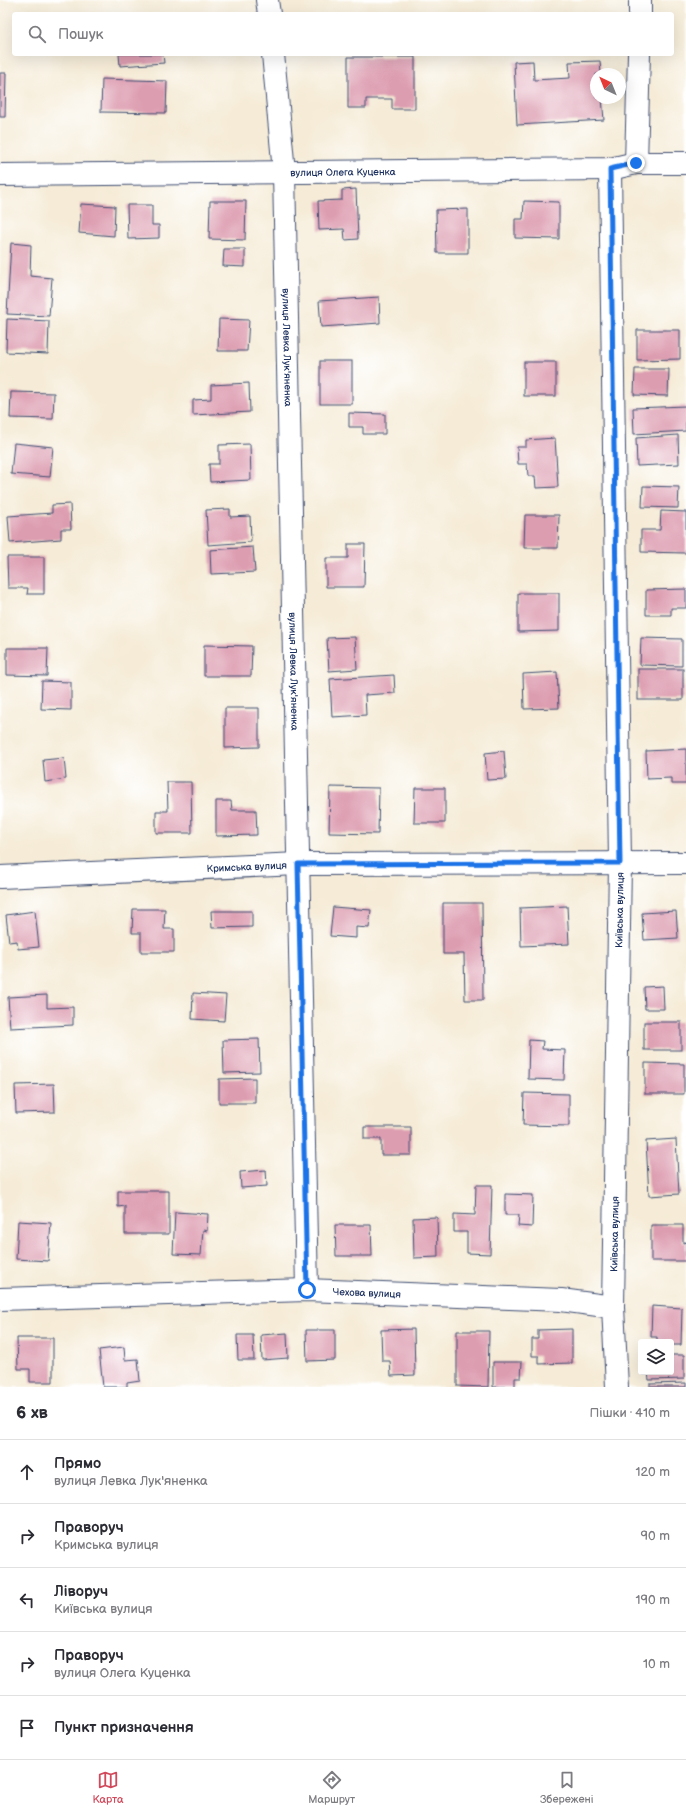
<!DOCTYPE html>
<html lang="uk">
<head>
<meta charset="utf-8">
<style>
  body { margin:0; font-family:"Balsamiq Sans",sans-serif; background:#f2f2f3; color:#2b2b33 }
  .controls { position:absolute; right:12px; bottom:12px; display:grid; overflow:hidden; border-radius:4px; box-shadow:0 4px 16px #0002 }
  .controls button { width:36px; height:36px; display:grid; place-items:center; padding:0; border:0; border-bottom:1px solid #e1e1e2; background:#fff; color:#2b2b33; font:20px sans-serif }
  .compass { position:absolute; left:590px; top:68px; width:36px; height:36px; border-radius:50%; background:#fff; box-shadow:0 4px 16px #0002; rotate:317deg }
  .stop { position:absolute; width:12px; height:12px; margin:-9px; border:3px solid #1a73e8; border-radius:50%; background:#fff }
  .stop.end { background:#1a73e8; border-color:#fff; box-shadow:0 1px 4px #0008 }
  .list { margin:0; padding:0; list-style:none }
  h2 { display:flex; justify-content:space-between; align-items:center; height:52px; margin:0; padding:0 16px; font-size:17px }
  h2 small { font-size:13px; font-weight:400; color:#7c7c81 }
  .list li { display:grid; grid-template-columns:26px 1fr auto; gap:12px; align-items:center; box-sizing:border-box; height:64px; padding:0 16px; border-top:1px solid #e1e1e2 }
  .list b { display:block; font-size:15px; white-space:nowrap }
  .list p { margin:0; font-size:13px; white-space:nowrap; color:#7c7c81 }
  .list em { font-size:13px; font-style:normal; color:#7c7c81 }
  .icon { flex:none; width:22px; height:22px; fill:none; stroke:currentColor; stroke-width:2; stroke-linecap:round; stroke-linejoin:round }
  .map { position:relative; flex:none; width:686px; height:1387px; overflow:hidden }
  .search { position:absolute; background:#fff; box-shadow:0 4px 16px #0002; left:12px; right:12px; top:12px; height:44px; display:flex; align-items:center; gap:10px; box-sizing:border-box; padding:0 14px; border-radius:4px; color:#7c7c81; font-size:15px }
  .sheet { height:372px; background:#fff }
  nav { display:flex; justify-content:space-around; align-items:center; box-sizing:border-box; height:56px; border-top:1px solid #e1e1e2; background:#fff; font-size:11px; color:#7c7c81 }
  nav a { display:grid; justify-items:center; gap:2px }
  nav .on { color:#d1495b }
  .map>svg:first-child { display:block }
  .building { fill:#dd9db1 }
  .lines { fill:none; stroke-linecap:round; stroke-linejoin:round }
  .minor-casing { stroke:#3c4b70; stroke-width:24 }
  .minor { stroke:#fff; stroke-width:22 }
  .route { stroke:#1a73e8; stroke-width:5 }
  .labels { text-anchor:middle; stroke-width:4; stroke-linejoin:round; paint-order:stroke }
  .street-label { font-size:10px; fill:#1b2f5e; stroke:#fff }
</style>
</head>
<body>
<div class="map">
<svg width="686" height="1387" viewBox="0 0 686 1387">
  <rect width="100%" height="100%" fill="#fff"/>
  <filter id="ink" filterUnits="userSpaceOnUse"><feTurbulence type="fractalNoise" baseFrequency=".025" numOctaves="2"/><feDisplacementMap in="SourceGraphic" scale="8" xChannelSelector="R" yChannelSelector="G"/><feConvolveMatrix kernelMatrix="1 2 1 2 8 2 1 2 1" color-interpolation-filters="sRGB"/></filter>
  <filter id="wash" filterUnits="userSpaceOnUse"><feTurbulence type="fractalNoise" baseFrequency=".012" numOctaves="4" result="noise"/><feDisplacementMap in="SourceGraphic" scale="16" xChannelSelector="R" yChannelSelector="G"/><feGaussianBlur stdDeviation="0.9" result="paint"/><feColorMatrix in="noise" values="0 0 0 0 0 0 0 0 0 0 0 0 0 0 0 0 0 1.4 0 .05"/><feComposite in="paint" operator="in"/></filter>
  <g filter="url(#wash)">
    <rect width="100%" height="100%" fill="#f5ebd6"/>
    <g id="blocks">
      <g class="building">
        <polygon points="119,54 163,54 164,63 120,66"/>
        <polygon points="348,57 415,57 415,109 392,109 392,99 366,99 366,108 348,108"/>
        <polygon points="533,61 534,80 570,78 569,62 600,61 601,74 596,74 596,98 602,98 604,120 517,125 514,62"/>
        <polygon points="0,73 6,73 5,117 0,117"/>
        <polygon points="102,79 167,81 166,113 101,112"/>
        <polygon points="356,189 358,239 345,240 344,229 319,230 318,201 342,200 342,190"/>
        <polygon points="210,201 246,201 245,240 209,239"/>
        <polygon points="524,201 559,202 559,239 515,238 515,219 523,219"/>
        <polygon points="81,204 115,206 114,236 79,233"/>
        <polygon points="127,205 152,205 152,225 159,225 159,238 128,239"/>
        <polygon points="468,209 468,253 437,253 436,210"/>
        <polygon points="11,243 31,245 30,276 52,278 49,316 7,314"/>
        <polygon points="224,249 245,249 245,267 223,266"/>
        <polygon points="379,297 380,323 321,327 319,301"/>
        <polygon points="7,319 49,321 48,354 6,352"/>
        <polygon points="219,319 249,320 247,351 218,351"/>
        <polygon points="637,330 680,330 680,359 637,360"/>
        <rect x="320" y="361" width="32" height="43"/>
        <rect x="524" y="362" width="32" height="34"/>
        <polygon points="635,369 669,369 668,396 634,395"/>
        <polygon points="249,383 250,412 193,415 193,400 211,399 211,385"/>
        <polygon points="11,392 54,393 53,419 10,418"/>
        <polygon points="686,406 686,431 634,434 633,408"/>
        <polygon points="349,413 385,414 385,434 363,434 363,427 349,427"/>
        <polygon points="678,435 679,464 637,466 636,438"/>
        <polygon points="555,438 558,487 536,488 535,476 528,476 527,464 518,464 517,447 526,447 526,440"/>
        <polygon points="14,443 53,447 50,477 11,474"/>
        <polygon points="250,444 251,480 210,482 209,464 219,464 219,445"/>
        <polygon points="643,486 679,487 678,508 642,507"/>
        <polygon points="70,504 71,529 61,529 61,539 10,543 8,516 52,513 52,505"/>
        <polygon points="230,509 230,517 250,516 251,542 208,545 206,510"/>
        <polygon points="661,511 686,512 686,553 641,552 641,530 660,530"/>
        <polygon points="525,515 559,515 558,548 524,548"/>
        <polygon points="348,544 365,544 364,587 326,587 326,558 348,558"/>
        <polygon points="253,547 255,572 211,574 210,550"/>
        <polygon points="7,557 44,557 44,594 27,594 28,588 8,588"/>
        <polygon points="686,589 686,608 671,608 671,615 646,615 646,590"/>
        <polygon points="518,593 559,593 559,631 518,632"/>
        <polygon points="355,637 357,669 329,671 327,638"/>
        <polygon points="641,638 682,639 682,666 640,665"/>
        <polygon points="204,645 252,646 251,676 204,676"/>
        <polygon points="7,648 48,648 47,676 7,675"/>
        <rect x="638" y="669" width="45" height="31"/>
        <polygon points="557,672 559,708 524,709 523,674"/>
        <polygon points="394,675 395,693 365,695 366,715 332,717 330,679"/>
        <polygon points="42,681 71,682 71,710 41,709"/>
        <polygon points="225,708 259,708 259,747 225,748"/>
        <polygon points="686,749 686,784 671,784 671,778 647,779 646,751"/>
        <polygon points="504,751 506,779 487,780 485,753"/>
        <polygon points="64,758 66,779 45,782 43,760"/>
        <polygon points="167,782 191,782 192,833 156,833 156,811 168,811"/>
        <polygon points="330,787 379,788 378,834 329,833"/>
        <polygon points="415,788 445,788 445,823 414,823"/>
        <polygon points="216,801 231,801 232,810 256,810 257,835 216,836"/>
        <polygon points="443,903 482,903 483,1000 465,1000 464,954 443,954"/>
        <polygon points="567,906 569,944 521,946 520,908"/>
        <polygon points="333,907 371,910 369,928 356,927 356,938 330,936"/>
        <polygon points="133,909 165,909 164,929 174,929 174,952 141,952 141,933 132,933"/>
        <polygon points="35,911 39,947 18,949 17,941 9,942 6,915"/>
        <polygon points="211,911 252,911 252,927 212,928"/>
        <polygon points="676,911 678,938 644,940 642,913"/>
        <polygon points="663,986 664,1009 645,1009 644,987"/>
        <polygon points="193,993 226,995 224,1021 192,1019"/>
        <polygon points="47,995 47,1008 73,1007 73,1025 10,1028 8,997"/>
        <rect x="644" y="1022" width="37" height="28"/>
        <polygon points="259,1039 260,1072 224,1073 223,1040"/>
        <polygon points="529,1040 543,1041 542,1049 565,1050 564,1080 528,1079"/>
        <polygon points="645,1063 684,1064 684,1094 645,1094"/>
        <polygon points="255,1078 255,1103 219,1103 219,1079"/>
        <polygon points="54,1084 55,1112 16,1113 15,1085"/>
        <polygon points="524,1093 569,1094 569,1126 523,1125"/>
        <polygon points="364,1127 411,1127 411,1155 381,1155 381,1139 364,1139"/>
        <polygon points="676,1139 679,1194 649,1196 646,1141"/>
        <polygon points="266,1170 267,1186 241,1188 240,1172"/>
        <polygon points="476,1185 492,1185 490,1254 467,1253 467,1232 454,1232 454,1214 475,1215"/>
        <polygon points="118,1191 169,1191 169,1234 125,1234 125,1206 118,1207"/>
        <polygon points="505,1194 533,1195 532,1227 518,1226 519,1215 505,1215"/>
        <polygon points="175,1212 208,1214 207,1231 203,1230 201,1255 173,1254"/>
        <polygon points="437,1217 438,1257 414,1258 413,1218"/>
        <polygon points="18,1221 51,1223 48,1261 16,1259"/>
        <polygon points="335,1225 371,1225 372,1256 336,1256"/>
        <polygon points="651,1225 683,1225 683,1243 686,1242 686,1261 651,1261"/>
        <polygon points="652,1306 682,1308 681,1345 671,1345 671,1342 657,1342 657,1337 651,1337"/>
        <polygon points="414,1329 415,1375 391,1376 390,1361 382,1361 381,1330"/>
        <polygon points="572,1329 572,1363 539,1364 539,1356 532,1356 532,1339 538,1339 538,1330"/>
        <polygon points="306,1330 335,1330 335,1360 307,1361"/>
        <polygon points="457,1331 489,1331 488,1387 457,1386"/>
        <polygon points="287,1333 288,1358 262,1360 261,1335"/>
        <polygon points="237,1335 253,1335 254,1360 238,1360"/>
        <polygon points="17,1338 53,1338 53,1382 30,1382 30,1369 18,1369"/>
        <polygon points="124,1347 125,1360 138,1359 140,1381 127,1383 127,1387 103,1387 99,1350"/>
        <polygon points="671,1355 684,1355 684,1379 649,1380 648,1372 671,1372"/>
        <polygon points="493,1362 522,1362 521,1378 515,1378 515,1387 493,1387"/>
        <polygon points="686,1383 686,1387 650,1387 650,1384"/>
      </g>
    </g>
  </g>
  <g filter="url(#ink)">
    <use href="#blocks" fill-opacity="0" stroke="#3c4b70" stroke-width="1"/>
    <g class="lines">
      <defs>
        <g id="minor">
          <polyline points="267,0 269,14"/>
          <polyline points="640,14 640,0"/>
          <path id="s1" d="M273 54 284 172 307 1290"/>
          <polyline points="636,163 639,54"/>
          <polyline points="610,169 620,863 613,1307 617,1387"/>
          <path id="s2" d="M0 175 610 169 636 163H686"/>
          <path id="s3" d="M0 877 298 864 686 863"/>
          <path id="s4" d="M0 1299 307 1290 561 1300 613 1307"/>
        </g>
      </defs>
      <use href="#minor" class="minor-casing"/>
      <use href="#minor" class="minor"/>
    </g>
  </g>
  <g class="lines" filter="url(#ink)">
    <polyline class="route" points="307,1290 298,864 620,863 610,169 636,163"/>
  </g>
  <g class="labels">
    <g class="street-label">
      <text dy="4" stroke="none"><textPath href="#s2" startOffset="343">вулиця Олега Куценка</textPath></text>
      <text dy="4" stroke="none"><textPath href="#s1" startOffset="294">вулиця Левка Лук'яненка</textPath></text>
      <text dy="4" stroke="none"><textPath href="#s1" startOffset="618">вулиця Левка Лук'яненка</textPath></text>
      <text dy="4" stroke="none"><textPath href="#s3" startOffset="247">Кримська вулиця</textPath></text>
      <text transform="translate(619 910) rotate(-89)" y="4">Київська вулиця</text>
      <text transform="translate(614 1234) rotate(-89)" y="4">Київська вулиця</text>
      <text dy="4" stroke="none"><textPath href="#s4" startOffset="367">Чехова вулиця</textPath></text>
    </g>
  </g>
</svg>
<div class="controls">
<button><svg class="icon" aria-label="layers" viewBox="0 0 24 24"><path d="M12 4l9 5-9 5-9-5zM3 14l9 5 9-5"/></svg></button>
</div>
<svg class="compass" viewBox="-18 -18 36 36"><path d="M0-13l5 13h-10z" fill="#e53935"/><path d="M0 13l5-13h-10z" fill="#7c7c81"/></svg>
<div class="stop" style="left:307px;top:1290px"></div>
<div class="stop end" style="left:636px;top:163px"></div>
<div class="search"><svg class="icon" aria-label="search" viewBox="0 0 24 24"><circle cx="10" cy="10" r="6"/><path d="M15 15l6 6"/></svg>Пошук</div>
</div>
<section class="sheet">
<h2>6 хв<small>Пішки · 410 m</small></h2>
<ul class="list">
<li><svg class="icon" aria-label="ahead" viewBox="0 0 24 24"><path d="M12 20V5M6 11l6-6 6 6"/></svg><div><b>Прямо</b><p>вулиця Левка Лук'яненка</p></div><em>120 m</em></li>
<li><svg class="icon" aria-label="right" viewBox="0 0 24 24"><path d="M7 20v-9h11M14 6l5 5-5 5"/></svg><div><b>Праворуч</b><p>Кримська вулиця</p></div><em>90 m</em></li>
<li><svg class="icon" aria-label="left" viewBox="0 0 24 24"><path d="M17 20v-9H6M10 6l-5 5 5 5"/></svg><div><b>Ліворуч</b><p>Київська вулиця</p></div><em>190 m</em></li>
<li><svg class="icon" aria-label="right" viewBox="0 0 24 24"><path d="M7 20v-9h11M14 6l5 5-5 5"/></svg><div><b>Праворуч</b><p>вулиця Олега Куценка</p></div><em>10 m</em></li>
<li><svg class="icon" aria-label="arrive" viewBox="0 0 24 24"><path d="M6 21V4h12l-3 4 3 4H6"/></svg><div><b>Пункт призначення</b></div></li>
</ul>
</section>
<nav>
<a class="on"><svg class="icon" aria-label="map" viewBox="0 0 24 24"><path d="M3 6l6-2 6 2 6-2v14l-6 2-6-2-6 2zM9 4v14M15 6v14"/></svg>Карта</a>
<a><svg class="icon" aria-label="directions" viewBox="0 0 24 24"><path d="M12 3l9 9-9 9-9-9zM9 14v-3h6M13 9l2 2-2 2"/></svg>Маршрут</a>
<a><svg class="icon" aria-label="saved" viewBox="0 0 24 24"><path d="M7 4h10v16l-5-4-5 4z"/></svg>Збережені</a>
</nav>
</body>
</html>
